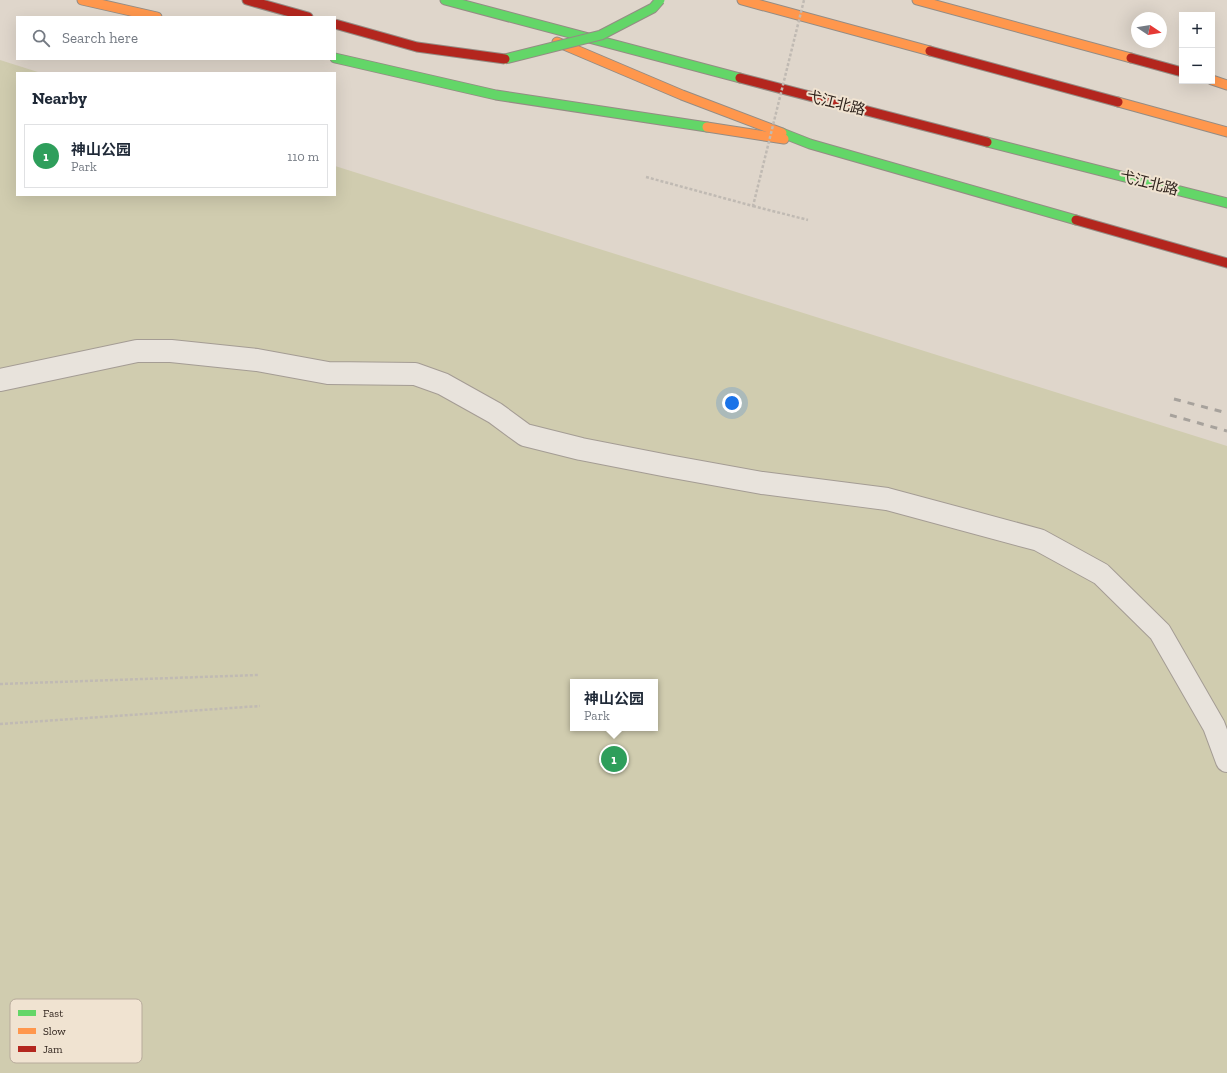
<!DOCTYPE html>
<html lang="en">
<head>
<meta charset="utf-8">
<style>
  body { margin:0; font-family:"Zilla Slab","Noto Sans SC",serif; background:#f6f6f7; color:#1f2937 }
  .controls { position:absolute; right:12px; top:12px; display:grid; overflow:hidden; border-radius:0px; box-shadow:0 4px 16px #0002 }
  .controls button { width:36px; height:36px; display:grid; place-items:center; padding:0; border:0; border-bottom:1px solid #e0e1e3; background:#fff; color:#1f2937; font:20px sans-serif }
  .compass { position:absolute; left:1131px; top:12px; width:36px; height:36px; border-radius:50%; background:#fff; box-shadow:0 4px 16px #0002; rotate:102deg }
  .you { position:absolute; left:732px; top:403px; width:14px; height:14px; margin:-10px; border:3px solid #fff; border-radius:50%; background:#1a73e8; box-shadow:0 0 0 6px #1a73e833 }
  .badge { display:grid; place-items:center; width:26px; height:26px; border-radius:50%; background:#7c3aed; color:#fff; font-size:13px; font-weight:700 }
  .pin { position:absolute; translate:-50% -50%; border:2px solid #fff; box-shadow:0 1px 4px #0006 }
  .popup { position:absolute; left:570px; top:679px; width:88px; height:52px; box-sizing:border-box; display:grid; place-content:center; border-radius:0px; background:#fff; filter:drop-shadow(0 1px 3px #0005); font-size:13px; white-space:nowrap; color:#747a83 }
  .popup b { font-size:15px; color:#1f2937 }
  .popup::after { content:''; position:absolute; left:50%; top:100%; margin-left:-8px; border:8px solid transparent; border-top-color:#fff }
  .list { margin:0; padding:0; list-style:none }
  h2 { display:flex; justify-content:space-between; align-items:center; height:52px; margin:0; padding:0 16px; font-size:17px }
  h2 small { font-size:13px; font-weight:400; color:#747a83 }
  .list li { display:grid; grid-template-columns:26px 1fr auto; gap:12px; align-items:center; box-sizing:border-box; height:64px; margin:0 8px 8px; padding:0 8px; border:1px solid #e0e1e3; border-radius:0px }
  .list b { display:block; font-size:15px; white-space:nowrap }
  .list p { margin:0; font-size:13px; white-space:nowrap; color:#747a83 }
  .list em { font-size:13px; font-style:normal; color:#747a83 }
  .icon { flex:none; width:22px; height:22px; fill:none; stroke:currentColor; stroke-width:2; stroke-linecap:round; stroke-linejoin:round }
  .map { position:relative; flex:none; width:1227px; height:1073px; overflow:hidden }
  .search { position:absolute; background:#fff; box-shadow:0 4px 16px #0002; left:16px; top:16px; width:320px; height:44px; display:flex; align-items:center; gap:10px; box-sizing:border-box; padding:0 14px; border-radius:0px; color:#747a83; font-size:15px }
  .panel { position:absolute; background:#fff; box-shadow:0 4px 16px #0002; left:16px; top:72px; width:320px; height:124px; border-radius:0px }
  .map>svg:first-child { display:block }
  .green { fill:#d0ccaf; fill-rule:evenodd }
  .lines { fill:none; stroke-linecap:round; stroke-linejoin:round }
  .street-casing { stroke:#a49c94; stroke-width:24 }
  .fast-casing { stroke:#948c84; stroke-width:11 }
  .slow-casing { stroke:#948c84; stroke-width:11 }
  .jam-casing { stroke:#948c84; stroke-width:11 }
  .path { stroke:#c0bab3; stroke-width:2.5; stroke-dasharray:3 2; stroke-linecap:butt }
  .street { stroke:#e8e3dc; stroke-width:22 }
  .fast { stroke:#63d668; stroke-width:9 }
  .slow { stroke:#ff974d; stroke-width:9 }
  .jam { stroke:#b3261e; stroke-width:9 }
  .rail { stroke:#a7a29c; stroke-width:3; stroke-dasharray:7 7; stroke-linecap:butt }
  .fast-bridge-casing { stroke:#948c84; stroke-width:11; stroke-linecap:butt }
  .jam-bridge-casing { stroke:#948c84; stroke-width:11; stroke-linecap:butt }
  .path-bridge { stroke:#c0bab3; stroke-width:2.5; stroke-dasharray:3 2; stroke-linecap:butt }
  .fast-bridge { stroke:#63d668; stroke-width:9 }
  .jam-bridge { stroke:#b3261e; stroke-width:9 }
  .labels { text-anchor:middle; stroke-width:4; stroke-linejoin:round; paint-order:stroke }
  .street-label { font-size:15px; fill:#31251e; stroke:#f0e3d1 }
  .key { fill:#f0e3d1; stroke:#b7aa9b; stroke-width:1 }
  .key-label { font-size:11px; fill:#31251e }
</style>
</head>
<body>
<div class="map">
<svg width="1227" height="1073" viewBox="0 0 1227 1073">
  <rect width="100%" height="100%" fill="#dfd6cb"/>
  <path class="green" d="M0 60 41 73H17V195H335V166L1227 446V1073H0ZM573 682H655V728H573Z"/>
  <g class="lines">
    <defs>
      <polyline id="street" points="0,380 137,351 171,351 257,360 328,373 415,374 443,384 495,413 525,435 581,449 668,466 762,483 887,499 1039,540 1101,574 1160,632 1214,726 1227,761"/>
      <g id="fast">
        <polyline points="445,0 740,78"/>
        <polyline points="335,58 496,95 707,127"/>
        <polyline points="782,133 810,144 1076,220"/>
        <polyline points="987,142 1227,203"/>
      </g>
      <g id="slow">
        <polyline points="82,0 157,17"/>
        <polyline points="742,0 930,51"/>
        <polyline points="917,0 1131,58"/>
        <polyline points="557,42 682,95 782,133"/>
        <polyline points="1212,80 1227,85"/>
        <polyline points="1118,102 1227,132"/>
        <polyline points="707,127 784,139"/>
      </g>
      <g id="jam">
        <polyline points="247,0 308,17"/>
        <polyline points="930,51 1118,102"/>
        <polyline points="1131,58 1182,72"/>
        <polyline points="740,78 987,142"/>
        <polyline points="1076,220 1227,263"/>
      </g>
    </defs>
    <use href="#street" class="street-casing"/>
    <use href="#fast" class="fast-casing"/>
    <use href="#slow" class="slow-casing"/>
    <use href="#jam" class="jam-casing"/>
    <g class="path">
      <polyline points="753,206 808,220"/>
      <polyline points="0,684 258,675"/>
      <polyline points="0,724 260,706"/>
    </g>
    <use href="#street" class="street"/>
    <use href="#fast" class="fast"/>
    <use href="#slow" class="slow"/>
    <use href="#jam" class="jam"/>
    <g class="rail">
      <polyline points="1174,399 1227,413"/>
      <polyline points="1170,415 1227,431"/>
    </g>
    <defs>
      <polyline id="fast-bridge" points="505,59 601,35 653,8 660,0"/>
      <polyline id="jam-bridge" points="335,24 417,47 505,59"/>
    </defs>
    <use href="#fast-bridge" class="fast-bridge-casing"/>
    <use href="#jam-bridge" class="jam-bridge-casing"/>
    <polyline class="path-bridge" points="646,177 753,206 804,0"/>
    <use href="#fast-bridge" class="fast-bridge"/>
    <use href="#jam-bridge" class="jam-bridge"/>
  </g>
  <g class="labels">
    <g class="street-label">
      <text transform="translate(836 103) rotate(14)" y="5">弋江北路</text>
      <text transform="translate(1149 183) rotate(14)" y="5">弋江北路</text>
    </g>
  </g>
  <rect x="10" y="999" width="132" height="64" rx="6" class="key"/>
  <rect x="18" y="1010" width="18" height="6" fill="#63d668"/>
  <rect x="18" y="1028" width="18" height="6" fill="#ff974d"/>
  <rect x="18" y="1046" width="18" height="6" fill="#b3261e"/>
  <g class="key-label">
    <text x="43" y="1017">Fast</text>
    <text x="43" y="1035">Slow</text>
    <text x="43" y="1053">Jam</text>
  </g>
</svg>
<div class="controls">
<button>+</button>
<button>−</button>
</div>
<svg class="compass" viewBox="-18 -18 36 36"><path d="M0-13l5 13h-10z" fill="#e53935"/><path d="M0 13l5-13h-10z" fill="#747a83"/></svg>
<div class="you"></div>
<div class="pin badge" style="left:614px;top:759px;background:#2e9e5b">1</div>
<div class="popup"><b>神山公园</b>Park</div>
<div class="search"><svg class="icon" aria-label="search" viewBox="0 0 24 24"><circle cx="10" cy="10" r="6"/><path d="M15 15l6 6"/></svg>Search here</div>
<section class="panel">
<h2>Nearby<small></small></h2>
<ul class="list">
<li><span class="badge" style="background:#2e9e5b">1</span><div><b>神山公园</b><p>Park</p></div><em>110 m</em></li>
</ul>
</section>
</div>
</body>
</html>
